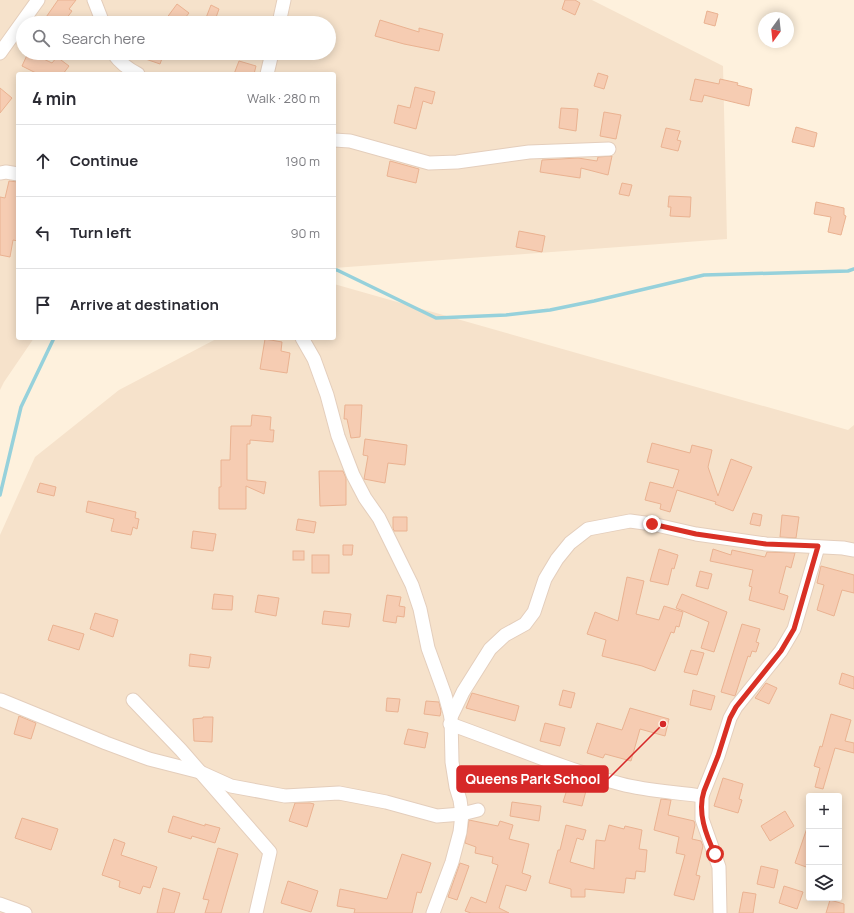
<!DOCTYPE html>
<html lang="en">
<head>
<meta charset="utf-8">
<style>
  body { margin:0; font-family:Manrope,sans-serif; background:#f7f7f7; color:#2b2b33 }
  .controls { position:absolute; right:12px; bottom:12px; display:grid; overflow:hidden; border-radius:4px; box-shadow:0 2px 10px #0003 }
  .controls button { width:36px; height:36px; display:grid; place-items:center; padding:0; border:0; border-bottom:1px solid #e1e1e2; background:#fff; color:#2b2b33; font:20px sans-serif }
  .compass { position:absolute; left:758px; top:12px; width:36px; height:36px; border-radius:50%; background:#fff; box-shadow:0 2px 10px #0003; rotate:195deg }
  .stop { position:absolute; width:12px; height:12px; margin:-9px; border:3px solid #d93025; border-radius:50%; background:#fff }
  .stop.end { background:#d93025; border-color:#fff; box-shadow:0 1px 4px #0008 }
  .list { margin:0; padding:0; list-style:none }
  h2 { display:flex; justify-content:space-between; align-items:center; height:52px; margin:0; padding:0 16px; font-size:17px }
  h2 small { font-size:13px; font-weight:400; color:#7c7c81 }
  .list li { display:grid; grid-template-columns:26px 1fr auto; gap:12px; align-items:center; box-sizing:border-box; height:72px; padding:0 16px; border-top:1px solid #e1e1e2 }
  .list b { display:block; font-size:15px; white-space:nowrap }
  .list em { font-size:13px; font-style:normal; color:#7c7c81 }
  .icon { flex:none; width:22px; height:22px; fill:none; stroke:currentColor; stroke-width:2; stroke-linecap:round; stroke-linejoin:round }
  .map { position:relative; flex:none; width:854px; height:913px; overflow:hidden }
  .search { position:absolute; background:#fff; box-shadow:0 2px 10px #0003; left:16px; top:16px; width:320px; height:44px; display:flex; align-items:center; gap:10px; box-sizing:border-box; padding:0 14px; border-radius:22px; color:#7c7c81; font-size:15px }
  .panel { position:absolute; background:#fff; box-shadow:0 2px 10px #0003; left:16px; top:72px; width:320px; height:268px; border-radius:4px }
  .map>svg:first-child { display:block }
  .residential { fill:#f6e2cb; fill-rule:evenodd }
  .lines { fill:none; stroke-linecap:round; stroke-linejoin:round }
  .stream { stroke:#96d1db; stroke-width:3.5 }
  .building { fill:#f6ccb2; stroke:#eab291 }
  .minor-casing { stroke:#e4cebc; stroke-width:15 }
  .minor { stroke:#fff; stroke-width:13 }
  .route { stroke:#d93025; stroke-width:5 }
  .leader { fill:none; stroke:#d62828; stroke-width:1.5 }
  .callout-dot { fill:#d62828; stroke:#fff5e5; stroke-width:1.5 }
  .callout { fill:#d62828; stroke:#d62828; stroke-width:1.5 }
  .callout-label { font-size:14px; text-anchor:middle; font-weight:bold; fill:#fff }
</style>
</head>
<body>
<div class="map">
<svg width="854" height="913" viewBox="0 0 854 913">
  <rect width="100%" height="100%" fill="#fef1dd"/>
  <g class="residential">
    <path d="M0 0H592L723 66 727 239 334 268V74H18V338H34L4 382 0 390ZM23 23H329V53H23Z"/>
    <path d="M334 284 848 430 854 425V913H0V535L35 457 119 390 218 338H334ZM809 796H839V898H809Z"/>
  </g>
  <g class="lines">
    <g class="stream">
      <polyline points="334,270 337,270 436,318 506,315 550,310 594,301 704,275 848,271 854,269"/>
      <polyline points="0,495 21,407 54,338"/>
    </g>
  </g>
  <g class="building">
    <polygon points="58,0 76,0 69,9 72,11 63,23 42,23"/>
    <polygon points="565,0 575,0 580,3 575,15 562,9"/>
    <polygon points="177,4 189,13 181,23 163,23"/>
    <polygon points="211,5 219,9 214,23 204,23"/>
    <polygon points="707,11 718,14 715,26 704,23"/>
    <polygon points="380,20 419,32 419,28 443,34 439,51 404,44 375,36"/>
    <polygon points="28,53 31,53 52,63 57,57 69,66 63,74 38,74 22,66"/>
    <polygon points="134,53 164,53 160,64 134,55"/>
    <polygon points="239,61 256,66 254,74 234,74"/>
    <polygon points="598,73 608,76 604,89 594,86"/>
    <polygon points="695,79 719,84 720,79 738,83 737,85 752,89 749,106 704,95 702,102 690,100"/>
    <polygon points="415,87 435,92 432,104 423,101 416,129 394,123 398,105 410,108"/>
    <polygon points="0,88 12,98 0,113"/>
    <polygon points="561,108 578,109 576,131 559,128"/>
    <polygon points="604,112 621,115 616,139 600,136"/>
    <polygon points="796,127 817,133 814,147 792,142"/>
    <polygon points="666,128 680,131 677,140 681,141 678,151 661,147"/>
    <polygon points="612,156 608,175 581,168 580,178 540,172 542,160 578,158 597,161 598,157"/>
    <polygon points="390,161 419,169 416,183 387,176"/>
    <polygon points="9,181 18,182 18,241 13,240 10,257 0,255 0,197 5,198"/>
    <polygon points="622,183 632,185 629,196 619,194"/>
    <polygon points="669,196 691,197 690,217 670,216 671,207 668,207"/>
    <polygon points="816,202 844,208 844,215 846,216 841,235 828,232 831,217 814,214"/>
    <polygon points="519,231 545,236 542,252 516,247"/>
    <polygon points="265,339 282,342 281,351 290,353 287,373 260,369"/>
    <polygon points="345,405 362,405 360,437 351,438 347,419 344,419"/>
    <polygon points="252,415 271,417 270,430 274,430 273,442 250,440 250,444 247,444 247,480 266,482 264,494 246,486 246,509 219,509 219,487 221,487 221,460 230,460 231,426 251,426"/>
    <polygon points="365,439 407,445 405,465 388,463 385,483 364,479 368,456 363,455"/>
    <polygon points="652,443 690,453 692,445 712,450 708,467 718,496 731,459 752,467 733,511 715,504 716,502 677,490 670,512 660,509 661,504 645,500 650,482 673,488 679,470 647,462"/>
    <polygon points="319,471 343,471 346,478 346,505 320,506"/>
    <polygon points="40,483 56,487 54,496 37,492"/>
    <polygon points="88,501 136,512 135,518 139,519 137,529 133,527 131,535 111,531 114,519 86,512"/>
    <polygon points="753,513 762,515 760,526 750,524"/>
    <polygon points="782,515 799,517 796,538 780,537"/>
    <polygon points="393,517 407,517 407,531 394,531 393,528"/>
    <polygon points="298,519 316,522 314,533 296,530"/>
    <polygon points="193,531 216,534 213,551 191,548"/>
    <polygon points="343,545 353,545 352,555 343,555"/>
    <polygon points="659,549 678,555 674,569 672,568 668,585 650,581"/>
    <polygon points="713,549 731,555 732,550 765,557 767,552 795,553 791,568 786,566 779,593 788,596 784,610 749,600 752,587 749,586 753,570 710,561"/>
    <rect x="293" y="551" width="11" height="9"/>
    <rect x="312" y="555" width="17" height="18"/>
    <polygon points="821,566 854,575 854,593 842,590 834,616 817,610 824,585 817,583"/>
    <polygon points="700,571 712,574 708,589 696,586"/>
    <polygon points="627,577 644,581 636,614 659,620 664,606 683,612 679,627 676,626 674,633 671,632 655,671 642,666 602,656 606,640 587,634 595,612 618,621"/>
    <polygon points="214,594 233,596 232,610 212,609"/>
    <polygon points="682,594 727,612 714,652 701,648 709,622 676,608"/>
    <polygon points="258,595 279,598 276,616 255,612"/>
    <polygon points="387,595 401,597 399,606 405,607 404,617 397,616 396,623 383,621"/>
    <polygon points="324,611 351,614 349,627 322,624"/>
    <polygon points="95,613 118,620 113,637 90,629"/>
    <polygon points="742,624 760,629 756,642 759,643 756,652 752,651 750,657 748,656 735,696 721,692"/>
    <polygon points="53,625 84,634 79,650 48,640"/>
    <polygon points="691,650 704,653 697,675 684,672"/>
    <polygon points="190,654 211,657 209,668 189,666"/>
    <polygon points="842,673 854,677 854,689 839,684"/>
    <polygon points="766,683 777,688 769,704 755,698"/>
    <polygon points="563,690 575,693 571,708 559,705"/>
    <polygon points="693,690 715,696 711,710 690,705"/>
    <polygon points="472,693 519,706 515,721 466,708"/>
    <polygon points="387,698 400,699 398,712 386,711"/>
    <polygon points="426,701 439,702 441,711 440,716 424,714"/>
    <polygon points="630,708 669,719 665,736 640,729 631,761 605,754 603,758 587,753 597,723 622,730"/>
    <polygon points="831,714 851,720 845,741 854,743 854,753 835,748 823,789 815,787 820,768 814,766 820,746 822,747"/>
    <polygon points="19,716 36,723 31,739 14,734"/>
    <polygon points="203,717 213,717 212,742 194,741 193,719 203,718"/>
    <polygon points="545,723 565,728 560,746 540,741"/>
    <polygon points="408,729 428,733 425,748 404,744"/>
    <polygon points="571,777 588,783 582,806 563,802"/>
    <polygon points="723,778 743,784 739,799 742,800 738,813 714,806"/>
    <polygon points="661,799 671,800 668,815 694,821 695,825 692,839 701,841 703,846 696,875 700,876 694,900 674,895 685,855 676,853 679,837 654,830"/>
    <polygon points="512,802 541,806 539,821 510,816"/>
    <polygon points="295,803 310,803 314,804 307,827 289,821"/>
    <polygon points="785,811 794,826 770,841 761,826"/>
    <polygon points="173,816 205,826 205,824 220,828 215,843 192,836 191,839 168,832"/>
    <polygon points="22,818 58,829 51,850 15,838"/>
    <polygon points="469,820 498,826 500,821 513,825 509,839 529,844 522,873 531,876 526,891 506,885 499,908 509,913 471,913 465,911 471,897 486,903 498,865 492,863 493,857 475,853 476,847 465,843"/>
    <polygon points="566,825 586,830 583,840 577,838 570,862 594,869 596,840 605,841 609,825 624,829 625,826 642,830 639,849 647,850 645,872 636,871 635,879 626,878 624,893 585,889 585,897 571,897 571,889 549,883 558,850 560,850"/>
    <polygon points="807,828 809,828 809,868 795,863"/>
    <polygon points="114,839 125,843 121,855 157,867 150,888 143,886 140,894 119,887 120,881 102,875"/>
    <polygon points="218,848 238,854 221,913 205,913 209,900 203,899"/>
    <polygon points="402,854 431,863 421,893 417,892 412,913 354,913 355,909 337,906 340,889 387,899"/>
    <polygon points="460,863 469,866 457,900 448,897"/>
    <polygon points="761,866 778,870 774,888 757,884"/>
    <polygon points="288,881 318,891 311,912 281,903"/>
    <polygon points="784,886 803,892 797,909 779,903"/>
    <polygon points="163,888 180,893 174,913 157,913"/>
    <polygon points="743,892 756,894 753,913 739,913"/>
    <polygon points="830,900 844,904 844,913 826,913"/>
  </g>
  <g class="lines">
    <defs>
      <g id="minor">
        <polyline points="94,0 103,23"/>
        <polyline points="279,23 284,0"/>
        <polyline points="0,53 38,0"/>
        <path d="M113 53C120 63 128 69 138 74"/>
        <polyline points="267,74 272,53"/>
        <polyline points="334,140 350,141 429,163 457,162 529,152 609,149"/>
        <polyline points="0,173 6,172 18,174"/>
        <polyline points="302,338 314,359 327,395 338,436 353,475 365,498 379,518 412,585 420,609 428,648 445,695 451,717"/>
        <polyline points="1,700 106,743 149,759 200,772 231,786 285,796 339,793 386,802 437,816 462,814 478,810"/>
        <polyline points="133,700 181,750 270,852 256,913"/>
        <path d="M450 724C507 744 563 769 621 784 647 791 675 792 702 796"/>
        <polyline points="0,904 25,913"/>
        <polyline points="433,913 452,862 460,832 462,814 460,800 456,787 452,762 451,717 463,692 490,649 505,635 525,624 534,612 545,579 557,559 570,543 588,529 630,521 652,524 696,534 766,544 843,548 854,550"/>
        <polyline points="720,913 719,867 702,819 702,796 718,756 730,718 736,707 781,651 794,629 818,547"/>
      </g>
    </defs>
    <use href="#minor" class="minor-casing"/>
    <use href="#minor" class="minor"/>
  </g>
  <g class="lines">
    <path class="route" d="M652 524 696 534 766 544 818 546 794 629 781 651 736 707 730 718 718 756 704 791C697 812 706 835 715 854"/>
  </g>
  <path class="leader" d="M663 724L608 779"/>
  <circle class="callout-dot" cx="663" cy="724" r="4"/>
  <rect class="callout" x="457" y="766" width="151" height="26" rx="4"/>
  <g class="callout-label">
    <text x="533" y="784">Queens Park School</text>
  </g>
</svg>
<div class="controls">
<button>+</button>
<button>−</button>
<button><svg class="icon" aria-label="layers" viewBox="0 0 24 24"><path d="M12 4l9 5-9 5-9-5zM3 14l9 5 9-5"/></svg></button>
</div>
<svg class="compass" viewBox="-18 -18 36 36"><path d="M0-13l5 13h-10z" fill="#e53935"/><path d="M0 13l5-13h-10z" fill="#7c7c81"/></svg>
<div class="stop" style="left:715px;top:854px"></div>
<div class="stop end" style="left:652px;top:524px"></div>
<div class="search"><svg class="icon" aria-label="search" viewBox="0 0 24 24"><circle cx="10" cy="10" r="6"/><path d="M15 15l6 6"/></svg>Search here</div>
<section class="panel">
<h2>4 min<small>Walk · 280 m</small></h2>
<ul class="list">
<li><svg class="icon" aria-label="ahead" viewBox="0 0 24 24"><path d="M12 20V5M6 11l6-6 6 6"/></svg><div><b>Continue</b></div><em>190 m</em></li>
<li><svg class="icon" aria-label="left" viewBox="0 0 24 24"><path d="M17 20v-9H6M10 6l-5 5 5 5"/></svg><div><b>Turn left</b></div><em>90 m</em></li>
<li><svg class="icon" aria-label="arrive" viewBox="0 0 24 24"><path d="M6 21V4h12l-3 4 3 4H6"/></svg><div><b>Arrive at destination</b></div></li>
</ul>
</section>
</div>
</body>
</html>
